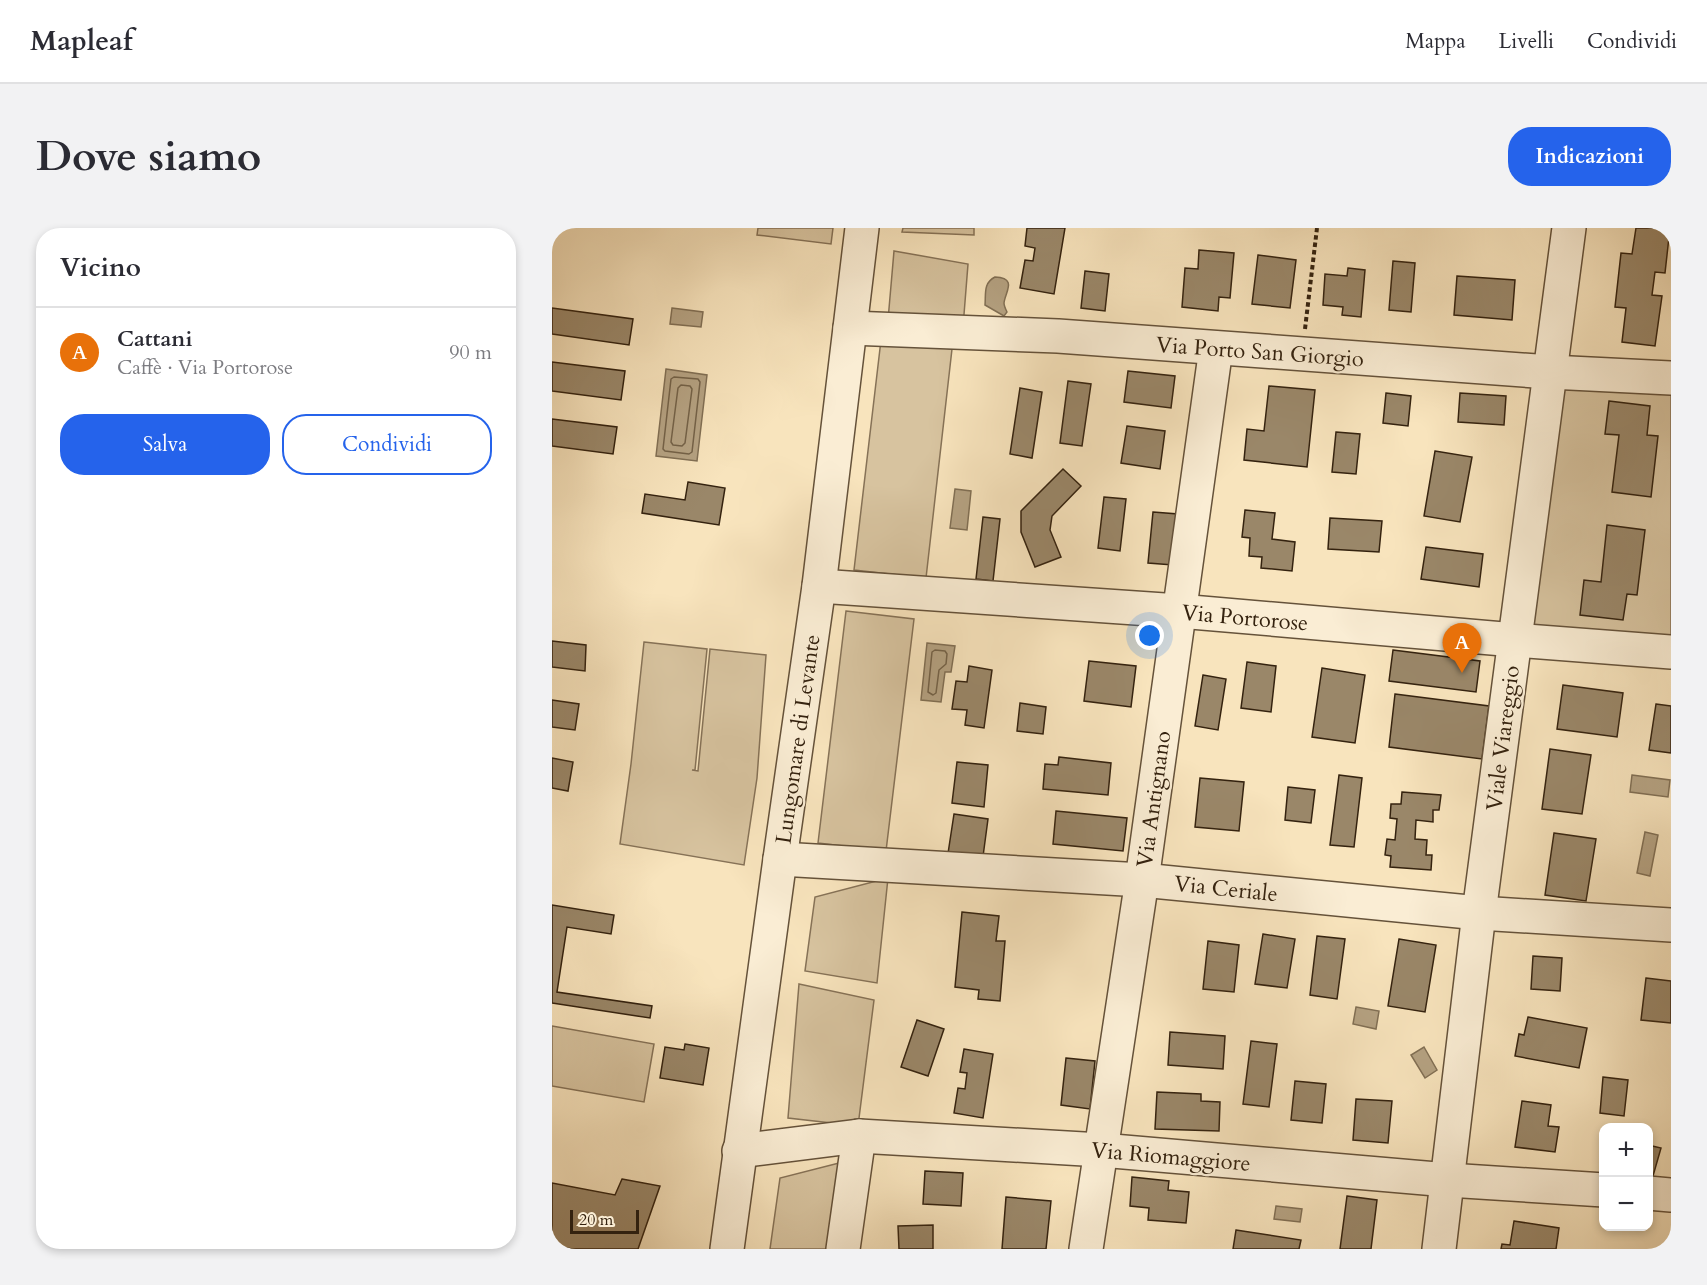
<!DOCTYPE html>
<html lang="it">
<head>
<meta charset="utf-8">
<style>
  body { margin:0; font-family:Cardo,serif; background:#f2f2f3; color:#2b2b33 }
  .controls { position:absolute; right:18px; bottom:18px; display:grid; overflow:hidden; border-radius:12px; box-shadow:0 3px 9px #0003 }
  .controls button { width:54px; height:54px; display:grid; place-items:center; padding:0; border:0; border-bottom:2px solid #e1e1e2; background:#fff; color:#2b2b33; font:30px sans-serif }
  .scale { position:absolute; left:18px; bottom:15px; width:69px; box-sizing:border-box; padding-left:6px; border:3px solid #34220f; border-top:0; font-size:16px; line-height:21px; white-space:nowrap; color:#34220f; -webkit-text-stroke:4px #faedd4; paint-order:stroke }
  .you { position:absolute; left:598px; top:408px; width:21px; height:21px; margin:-15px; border:4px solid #fff; border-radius:50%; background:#1a73e8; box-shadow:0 0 0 9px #1a73e833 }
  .badge { display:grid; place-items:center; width:39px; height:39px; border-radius:50%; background:#2563eb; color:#fff; font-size:20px; font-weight:700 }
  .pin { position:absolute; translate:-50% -50px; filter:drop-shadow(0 2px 3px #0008) }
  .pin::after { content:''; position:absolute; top:32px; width:21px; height:18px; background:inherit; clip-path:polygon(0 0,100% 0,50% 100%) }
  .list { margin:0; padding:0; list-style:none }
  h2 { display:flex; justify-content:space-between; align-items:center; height:78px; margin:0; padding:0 24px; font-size:26px }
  h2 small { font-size:20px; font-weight:400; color:#7c7c81 }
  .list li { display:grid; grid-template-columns:39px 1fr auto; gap:18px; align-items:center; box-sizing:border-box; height:90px; padding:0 24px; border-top:2px solid #e1e1e2 }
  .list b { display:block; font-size:22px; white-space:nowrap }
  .list p { margin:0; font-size:20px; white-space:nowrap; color:#7c7c81 }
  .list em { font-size:20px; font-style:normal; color:#7c7c81 }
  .actions { display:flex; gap:12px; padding:18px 24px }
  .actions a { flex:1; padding:14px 0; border:2px solid #2563eb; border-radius:24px; text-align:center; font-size:21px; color:#2563eb }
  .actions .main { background:#2563eb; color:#fff }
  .map { position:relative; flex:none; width:1119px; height:1021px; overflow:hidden; border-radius:24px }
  header { display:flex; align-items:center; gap:36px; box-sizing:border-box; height:84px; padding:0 30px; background:#fff; border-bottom:2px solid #e1e1e2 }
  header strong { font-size:28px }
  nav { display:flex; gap:33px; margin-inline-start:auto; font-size:21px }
  .intro { display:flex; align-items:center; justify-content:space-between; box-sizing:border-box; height:144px; padding:0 36px }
  h1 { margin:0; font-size:42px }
  .button { padding:15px 27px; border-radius:24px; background:#2563eb; color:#fff; font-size:21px; font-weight:700 }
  main { display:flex; gap:36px; padding:0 36px }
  aside { flex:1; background:#fff; border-radius:24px; box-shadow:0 3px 9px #0003 }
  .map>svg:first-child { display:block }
  .green { fill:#d7c39f; stroke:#867257; stroke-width:1.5 }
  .water { fill:#b5a282; stroke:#816f54; stroke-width:1.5 }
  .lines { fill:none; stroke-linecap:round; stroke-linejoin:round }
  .shore { stroke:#746248; stroke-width:1.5 }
  .building { fill:#9a8769; stroke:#34220f; stroke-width:1.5 }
  .minor-casing { stroke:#65523a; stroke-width:36 }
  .path { stroke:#34220f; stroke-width:4; stroke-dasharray:4.5 3; stroke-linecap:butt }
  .minor { stroke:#faedd4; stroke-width:33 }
  .labels { text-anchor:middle; stroke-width:4.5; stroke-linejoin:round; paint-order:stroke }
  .street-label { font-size:22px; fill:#34220f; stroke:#faedd4 }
</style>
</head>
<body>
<header>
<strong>Mapleaf</strong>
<nav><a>Mappa</a><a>Livelli</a><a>Condividi</a></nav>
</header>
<div class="intro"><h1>Dove siamo</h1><a class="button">Indicazioni</a></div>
<main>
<aside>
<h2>Vicino<small></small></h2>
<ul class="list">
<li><span class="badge" style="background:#e8710a">A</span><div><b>Cattani</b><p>Caffè · Via Portorose</p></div><em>90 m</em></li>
</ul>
<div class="actions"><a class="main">Salva</a><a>Condividi</a></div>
</aside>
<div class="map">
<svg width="1119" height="1021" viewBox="0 0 1119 1021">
  <rect width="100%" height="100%" fill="#f8e4bd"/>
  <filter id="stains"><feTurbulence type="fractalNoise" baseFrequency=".00333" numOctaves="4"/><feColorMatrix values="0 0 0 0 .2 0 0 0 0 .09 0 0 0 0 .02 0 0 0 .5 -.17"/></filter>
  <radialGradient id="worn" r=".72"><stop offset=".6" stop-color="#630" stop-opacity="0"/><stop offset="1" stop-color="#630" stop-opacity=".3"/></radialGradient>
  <g class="green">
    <polygon points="206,0 281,0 279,16 205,7"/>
    <polygon points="351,0 422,0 422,7 350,4"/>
    <polygon points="342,23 416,36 411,99 336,92"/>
    <polygon points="329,112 400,121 374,350 302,342"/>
    <polygon points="1014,145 1119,150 1119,422 979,414"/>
    <polygon points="294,383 362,391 334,623 266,615"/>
    <polygon points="92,414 155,421 143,542 140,542 146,543 158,421 214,427 205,550 192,637 68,616 79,536"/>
    <polygon points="336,650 325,755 253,743 263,669"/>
    <polygon points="247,756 322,772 306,898 236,890"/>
    <polygon points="0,798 102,816 92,874 0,858"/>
    <polygon points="287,935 276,1021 218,1021 228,950"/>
  </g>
  <g class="water">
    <path d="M443 49C466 50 453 64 452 75 452 77 454 82 455 84L452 88 433 77C434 66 431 55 443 49Z"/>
    <polygon points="120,80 151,84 149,99 118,96"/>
    <polygon points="114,141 155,147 145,233 104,228"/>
    <polygon points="403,261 419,263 415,302 398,300"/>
    <polygon points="375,415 403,418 399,444 393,444 389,474 369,472"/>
    <polygon points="1080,547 1118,552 1116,569 1078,564"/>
    <polygon points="1093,604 1106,607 1098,648 1085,645"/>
    <polygon points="804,779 827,783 824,801 801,796"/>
    <polygon points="872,819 885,842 873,850 859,827"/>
    <polygon points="724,978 750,981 748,994 722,991"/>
  </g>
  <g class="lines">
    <g class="shore">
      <polygon points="122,149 146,151 148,154 140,224 137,226 113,223 111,221 119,151"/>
      <polygon points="129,157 138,158 140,161 133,215 130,218 121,217 119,214 126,160"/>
      <polygon points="383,422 393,423 395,426 394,436 387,442 384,465 381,467 376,464 380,424"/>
    </g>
  </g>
  <g class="building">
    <polygon points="475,0 513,0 502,66 468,60 473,32 481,33 483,20 473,18"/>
    <polygon points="1084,0 1118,0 1113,45 1103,44 1100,67 1110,68 1103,118 1070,114 1074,80 1063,79 1069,25 1080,26"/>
    <polygon points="647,22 682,25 678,70 667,69 666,83 630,79 633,40 646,41"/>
    <polygon points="706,27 744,32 738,80 700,76"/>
    <polygon points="841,33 863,35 859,84 837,82"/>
    <polygon points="796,40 813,42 809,89 790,87 791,79 771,77 773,46 795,48"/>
    <polygon points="533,43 557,46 553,83 529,80"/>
    <polygon points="905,48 963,52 960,92 902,87"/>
    <polygon points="0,80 81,91 77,117 0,106"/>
    <polygon points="0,134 73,143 69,172 0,163"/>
    <polygon points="576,143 623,148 619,180 572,174"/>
    <polygon points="516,153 539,156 530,218 508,215"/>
    <polygon points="717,158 763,162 755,239 692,232 695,201 712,203"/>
    <polygon points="468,160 490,164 480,230 458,226"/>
    <polygon points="834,165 859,168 856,198 831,195"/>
    <polygon points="908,165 954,168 952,197 906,194"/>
    <polygon points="1057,173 1098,178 1095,207 1106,208 1099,269 1060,264 1067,207 1053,206"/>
    <polygon points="0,191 65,199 61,226 0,218"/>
    <polygon points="575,198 613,203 608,241 569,235"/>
    <polygon points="784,204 808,206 804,246 780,244"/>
    <polygon points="883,223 920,229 908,294 872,288"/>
    <polygon points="511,241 529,258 500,288 498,302 509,329 483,339 469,304 469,283"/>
    <polygon points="136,254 173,260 167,297 90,285 93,266 133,272"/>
    <polygon points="552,269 574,271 568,323 546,320"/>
    <polygon points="693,282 723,285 720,311 743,314 740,343 709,340 710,329 697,328 698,310 690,309"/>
    <polygon points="601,284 626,286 621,337 596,335"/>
    <polygon points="431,289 448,291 441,353 424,351"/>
    <polygon points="778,290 830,293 827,324 776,321"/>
    <polygon points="1055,297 1093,302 1085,367 1075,366 1071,392 1028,387 1032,352 1049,354"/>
    <polygon points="874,319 931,326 927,359 869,351"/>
    <polygon points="0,413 34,417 33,443 0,439"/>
    <polygon points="841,422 928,433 924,464 837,453"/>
    <polygon points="537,433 584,438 579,479 532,473"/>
    <polygon points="695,434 724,438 719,484 689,480"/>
    <polygon points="417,438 440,442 432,500 413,497 415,482 400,481 404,453 415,454"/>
    <polygon points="770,440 813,447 803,515 760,509"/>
    <polygon points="651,447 674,451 666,502 643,498"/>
    <polygon points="1011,457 1071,465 1065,509 1005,501"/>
    <polygon points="843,466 937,478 930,531 837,519"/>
    <polygon points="0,472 27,476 23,502 0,499"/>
    <polygon points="468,475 494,479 491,506 465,503"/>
    <polygon points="1104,476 1119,478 1119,525 1097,522"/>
    <polygon points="998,521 1039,527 1030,586 990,581"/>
    <polygon points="507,529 559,535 556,567 491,561 493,536 506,537"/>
    <polygon points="0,530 21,534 16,563 0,560"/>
    <polygon points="405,534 436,537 432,579 400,575"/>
    <polygon points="787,547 810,550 802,619 778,617"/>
    <polygon points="648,550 692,554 687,603 643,599"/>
    <polygon points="736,559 763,562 759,595 733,592"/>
    <polygon points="850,564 889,567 887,582 881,582 881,594 864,592 863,611 875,612 874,627 880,627 879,642 838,639 839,628 833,627 835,611 843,612 845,591 838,590 839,576 849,576"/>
    <polygon points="504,583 575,590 571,623 501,616"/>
    <polygon points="402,586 436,591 430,636 395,632"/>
    <polygon points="1002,605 1044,611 1034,673 993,667"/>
    <polygon points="0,677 62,687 59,706 15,699 5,764 100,778 98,790 0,775"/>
    <polygon points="410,684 447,688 444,713 453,713 448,773 426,771 427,762 403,759"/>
    <polygon points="711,706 743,711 735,760 703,756"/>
    <polygon points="765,708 793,711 785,771 758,767"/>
    <polygon points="847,711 884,717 873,784 836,778"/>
    <polygon points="656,713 687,717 682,764 651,761"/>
    <polygon points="981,728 1010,730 1008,763 979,761"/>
    <polygon points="1094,750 1119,753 1119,795 1089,792"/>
    <polygon points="976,789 1035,800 1027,840 963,828 967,806 972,807"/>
    <polygon points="365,792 392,801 376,848 349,839"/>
    <polygon points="618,804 673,808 671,841 616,837"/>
    <polygon points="699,813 725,816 717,879 691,876"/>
    <polygon points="133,816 157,820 151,857 108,850 113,819 132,822"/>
    <polygon points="412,821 441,826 431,890 402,885 406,860 413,861 415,845 408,844"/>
    <polygon points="514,830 543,833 538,881 509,877"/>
    <polygon points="1051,849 1076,852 1072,888 1048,885"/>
    <polygon points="743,853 774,856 770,895 739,892"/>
    <polygon points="605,864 649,866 649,873 668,874 667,903 603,901"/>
    <polygon points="804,871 840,873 836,915 801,912"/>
    <polygon points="970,873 999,877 996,898 1007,899 1003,924 963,919"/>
    <polygon points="1096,917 1109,920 1101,948 1096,947"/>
    <polygon points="373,943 411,945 409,978 371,976"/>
    <polygon points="580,949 617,953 616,962 637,964 634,995 596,992 597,980 578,978"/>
    <polygon points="70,951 108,958 86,1021 20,1021 0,1017 0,955 63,967"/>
    <polygon points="795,968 825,972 819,1021 788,1021"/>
    <polygon points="454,969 499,973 494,1021 450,1021"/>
    <polygon points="962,993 1007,1000 1004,1021 949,1021 950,1016 958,1017"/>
    <polygon points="381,997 381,1021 347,1021 346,998"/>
    <polygon points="684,1002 749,1012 747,1021 681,1021"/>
  </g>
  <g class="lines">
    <defs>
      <g id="minor">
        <polyline points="298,100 506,108 998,144 1119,150"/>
        <polyline points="267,358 627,383 963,412 1119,424"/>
        <polyline points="228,631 590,652 927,685 1119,697"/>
        <polyline points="187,923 307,908 549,922 896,952 1052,962"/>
        <polyline points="1096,965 1119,967"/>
        <polyline points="175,1021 228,631 267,358 310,0"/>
        <polyline points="291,1021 307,908"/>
        <polyline points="534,1021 590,652 664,120"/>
        <polyline points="887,1021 927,685 1017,0"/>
      </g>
    </defs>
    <use href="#minor" class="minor-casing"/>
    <polyline class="path" points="753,101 765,0"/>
    <use href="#minor" class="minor"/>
  </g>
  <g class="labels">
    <g class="street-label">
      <text transform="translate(708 123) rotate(4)" y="8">Via Porto San Giorgio</text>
      <text transform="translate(693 389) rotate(5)" y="8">Via Portorose</text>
      <text transform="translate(950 510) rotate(-83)" y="8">Viale Viareggio</text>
      <text transform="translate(245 511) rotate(-82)" y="8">Lungomare di Levante</text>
      <text transform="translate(601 571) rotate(-82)" y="8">Via Antignano</text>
      <text transform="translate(674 660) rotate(6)" y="8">Via Ceriale</text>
      <text transform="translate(619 928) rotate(5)" y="8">Via Riomaggiore</text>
    </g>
  </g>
  <rect width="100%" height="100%" filter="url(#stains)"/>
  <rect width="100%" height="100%" fill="url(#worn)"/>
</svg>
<div class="controls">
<button>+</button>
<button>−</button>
</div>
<div class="scale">20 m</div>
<div class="you"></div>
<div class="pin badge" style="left:910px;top:445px;background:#e8710a">A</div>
</div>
</main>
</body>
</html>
